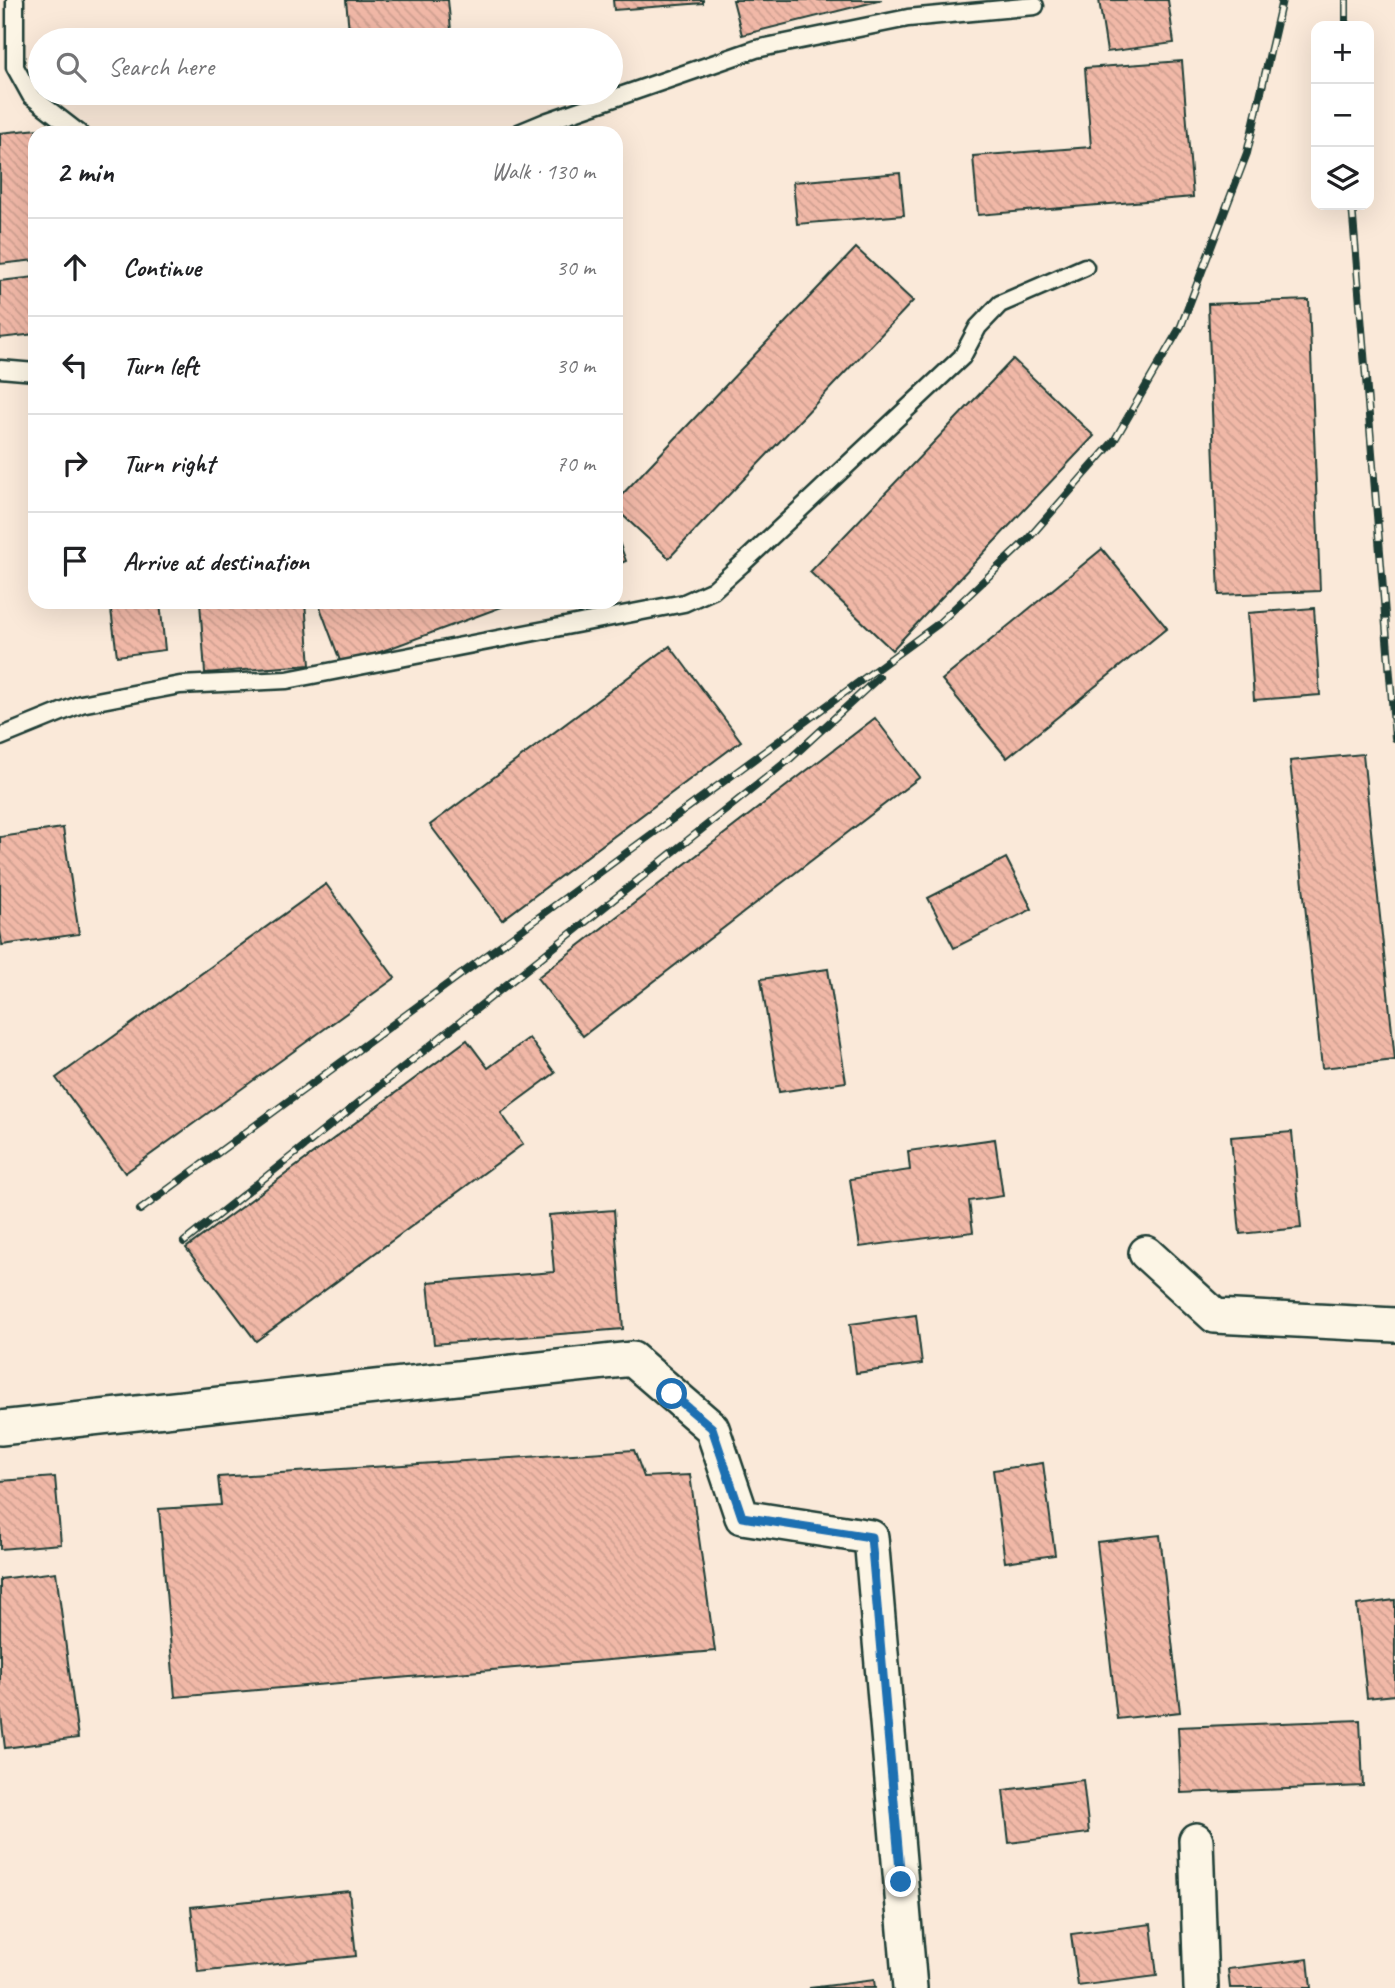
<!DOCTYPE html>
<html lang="en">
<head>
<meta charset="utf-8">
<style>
  body { margin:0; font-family:Caveat,sans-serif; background:#f6f6f6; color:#202124 }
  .controls { position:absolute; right:21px; top:21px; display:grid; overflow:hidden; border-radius:14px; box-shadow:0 7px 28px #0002 }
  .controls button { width:63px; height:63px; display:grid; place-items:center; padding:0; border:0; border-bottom:2px solid #e0e0e0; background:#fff; color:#202124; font:35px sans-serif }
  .stop { position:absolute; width:21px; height:21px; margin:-16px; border:5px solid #1f6fb2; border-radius:50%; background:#fff }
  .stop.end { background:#1f6fb2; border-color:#fff; box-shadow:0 2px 7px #0008 }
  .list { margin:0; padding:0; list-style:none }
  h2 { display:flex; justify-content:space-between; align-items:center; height:91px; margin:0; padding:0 28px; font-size:30px }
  h2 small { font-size:23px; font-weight:400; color:#757577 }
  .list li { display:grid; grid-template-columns:46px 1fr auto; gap:21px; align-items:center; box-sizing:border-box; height:98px; padding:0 28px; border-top:2px solid #e0e0e0 }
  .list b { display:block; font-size:26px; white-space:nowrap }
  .list em { font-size:23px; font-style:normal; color:#757577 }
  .icon { flex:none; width:38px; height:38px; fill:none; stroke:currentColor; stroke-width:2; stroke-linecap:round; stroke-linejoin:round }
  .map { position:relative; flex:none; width:1395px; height:1988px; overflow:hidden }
  .search { position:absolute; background:#fff; box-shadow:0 7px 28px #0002; left:28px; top:28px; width:595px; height:77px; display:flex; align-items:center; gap:18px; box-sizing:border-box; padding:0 24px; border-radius:38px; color:#757577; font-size:26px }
  .panel { position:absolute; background:#fff; box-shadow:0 7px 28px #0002; left:28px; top:126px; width:595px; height:483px; border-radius:21px }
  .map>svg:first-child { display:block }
  .building { fill:url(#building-back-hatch); stroke:#1f3d34; stroke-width:2 }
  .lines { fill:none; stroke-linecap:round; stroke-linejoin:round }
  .lane-casing { stroke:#1f3d34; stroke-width:21 }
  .street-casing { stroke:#1f3d34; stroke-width:38 }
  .lane { stroke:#fcf5e5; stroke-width:16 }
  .street { stroke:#fcf5e5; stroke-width:33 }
  .rail-casing { stroke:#1f3d34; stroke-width:8 }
  .rail { stroke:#fcf5e5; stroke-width:5; stroke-dasharray:16; stroke-linecap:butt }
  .route { stroke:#1f6fb2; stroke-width:9 }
</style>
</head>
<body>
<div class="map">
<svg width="1395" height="1988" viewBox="0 0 1395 1988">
  <defs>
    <pattern id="building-back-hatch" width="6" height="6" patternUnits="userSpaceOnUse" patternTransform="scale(1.75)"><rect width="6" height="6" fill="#f1b8a7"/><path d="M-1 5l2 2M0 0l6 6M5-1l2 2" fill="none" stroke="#ce9f90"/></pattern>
  </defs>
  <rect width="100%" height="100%" fill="#fae9d9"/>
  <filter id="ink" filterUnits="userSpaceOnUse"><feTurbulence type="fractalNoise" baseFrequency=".0143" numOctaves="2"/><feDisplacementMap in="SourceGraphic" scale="14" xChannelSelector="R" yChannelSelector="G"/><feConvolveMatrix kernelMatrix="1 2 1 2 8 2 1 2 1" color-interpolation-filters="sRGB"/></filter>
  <g filter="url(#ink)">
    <g class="building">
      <polygon points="346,0 448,0 452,40 350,40"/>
      <polygon points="613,0 703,0 703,3 614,10"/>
      <polygon points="733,0 882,0 742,35"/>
      <polygon points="1099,0 1168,0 1174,43 1107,52"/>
      <polygon points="1182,61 1193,197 978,215 973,156 1091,147 1085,68"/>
      <polygon points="48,128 51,133 35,133 35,260 0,264 0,133"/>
      <polygon points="900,173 904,215 797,224 793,182"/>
      <polygon points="856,248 913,301 669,558 616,509 616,501"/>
      <polygon points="35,277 35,334 0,338 0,281"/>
      <polygon points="1309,300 1320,591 1219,595 1208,304"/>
      <polygon points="1013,359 1094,436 892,650 810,572"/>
      <polygon points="616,534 626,561 616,565"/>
      <polygon points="1102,549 1167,628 1007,758 942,680"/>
      <polygon points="110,602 160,602 165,650 117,656"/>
      <polygon points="200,602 305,602 310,665 205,673"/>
      <polygon points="318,602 515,602 342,666"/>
      <polygon points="1314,608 1320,695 1254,700 1248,613"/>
      <polygon points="670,646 741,741 502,920 430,825"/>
      <polygon points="875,718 920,777 583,1036 537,978"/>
      <polygon points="1363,754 1395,1060 1322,1068 1290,761"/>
      <polygon points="63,828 79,934 2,945 0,931 0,837"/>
      <polygon points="1006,858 1032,909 954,948 928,898"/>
      <polygon points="326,884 395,978 125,1173 56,1078"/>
      <polygon points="828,969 846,1082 779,1092 761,979"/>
      <polygon points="529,1038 555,1073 501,1113 523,1144 256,1341 186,1248 467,1040 488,1068"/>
      <polygon points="1292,1132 1301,1228 1240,1234 1231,1137"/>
      <polygon points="995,1139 1003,1196 969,1201 973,1232 860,1247 850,1179 910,1170 908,1151"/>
      <polygon points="614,1210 623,1329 434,1344 428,1282 554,1272 549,1215"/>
      <polygon points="916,1315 922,1364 856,1373 850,1324"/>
      <polygon points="634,1450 644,1477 690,1475 715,1651 175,1697 159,1509 221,1505 218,1477"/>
      <polygon points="1043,1463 1055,1555 1005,1562 993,1470"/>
      <polygon points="55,1477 61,1544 0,1549 0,1481"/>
      <polygon points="1160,1535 1180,1712 1117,1719 1097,1542"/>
      <polygon points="56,1572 78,1738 5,1748 0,1707 0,1579"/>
      <polygon points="1395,1600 1395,1695 1367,1698 1357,1605"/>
      <polygon points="1360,1720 1363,1786 1181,1793 1178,1727"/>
      <polygon points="1083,1780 1089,1833 1009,1843 1003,1790"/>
      <polygon points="349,1891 356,1956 198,1972 191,1907"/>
      <polygon points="1151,1924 1157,1976 1078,1986 1071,1934"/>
      <polygon points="1308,1959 1311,1988 1230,1988 1228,1969"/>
      <polygon points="874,1980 875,1988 809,1988"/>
    </g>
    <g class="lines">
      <defs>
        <g id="lane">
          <polyline points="15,0 15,67 31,96 79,133"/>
          <polyline points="519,133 548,121 756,49 908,18 1035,6"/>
          <polyline points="0,369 35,372"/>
          <polyline points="0,737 81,704 180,685 287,680 684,603 713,590 742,564 962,357 978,327 1000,304 1085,267"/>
        </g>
        <g id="street">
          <polyline points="1146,1253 1215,1316 1395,1325"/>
          <polyline points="0,1428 632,1359 712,1428 742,1517 871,1537 910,1988"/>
          <polyline points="1196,1840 1201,1988"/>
        </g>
      </defs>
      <use href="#lane" class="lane-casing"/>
      <use href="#street" class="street-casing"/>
      <use href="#lane" class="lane"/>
      <use href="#street" class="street"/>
      <defs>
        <g id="rail">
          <polyline points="1346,0 1346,26"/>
          <polyline points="1352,205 1395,738"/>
          <polyline points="140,1210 938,624 1028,539 1114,441 1181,326 1247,153 1282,0"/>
          <polyline points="184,1242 791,758 879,677"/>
        </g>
      </defs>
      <use href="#rail" class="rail-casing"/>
      <use href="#rail" class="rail"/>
    </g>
  </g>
  <g class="lines" filter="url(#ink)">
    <polyline class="route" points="672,1394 712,1428 742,1517 871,1537 901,1882"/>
  </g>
</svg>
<div class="controls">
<button>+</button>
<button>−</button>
<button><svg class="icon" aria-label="layers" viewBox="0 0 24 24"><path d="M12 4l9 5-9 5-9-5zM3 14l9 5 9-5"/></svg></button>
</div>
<div class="stop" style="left:672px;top:1394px"></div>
<div class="stop end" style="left:901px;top:1882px"></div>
<div class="search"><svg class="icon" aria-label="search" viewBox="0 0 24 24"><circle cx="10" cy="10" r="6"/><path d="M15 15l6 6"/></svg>Search here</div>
<section class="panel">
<h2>2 min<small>Walk · 130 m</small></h2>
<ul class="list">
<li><svg class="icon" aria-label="ahead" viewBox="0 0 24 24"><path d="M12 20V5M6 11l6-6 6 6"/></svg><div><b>Continue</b></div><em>30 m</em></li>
<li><svg class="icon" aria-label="left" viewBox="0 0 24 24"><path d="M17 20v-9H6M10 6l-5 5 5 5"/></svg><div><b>Turn left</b></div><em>30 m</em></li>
<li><svg class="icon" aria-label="right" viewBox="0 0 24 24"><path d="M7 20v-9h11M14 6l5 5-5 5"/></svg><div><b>Turn right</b></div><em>70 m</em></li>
<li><svg class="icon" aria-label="arrive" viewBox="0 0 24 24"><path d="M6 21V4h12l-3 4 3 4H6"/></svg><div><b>Arrive at destination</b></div></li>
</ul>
</section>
</div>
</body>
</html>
